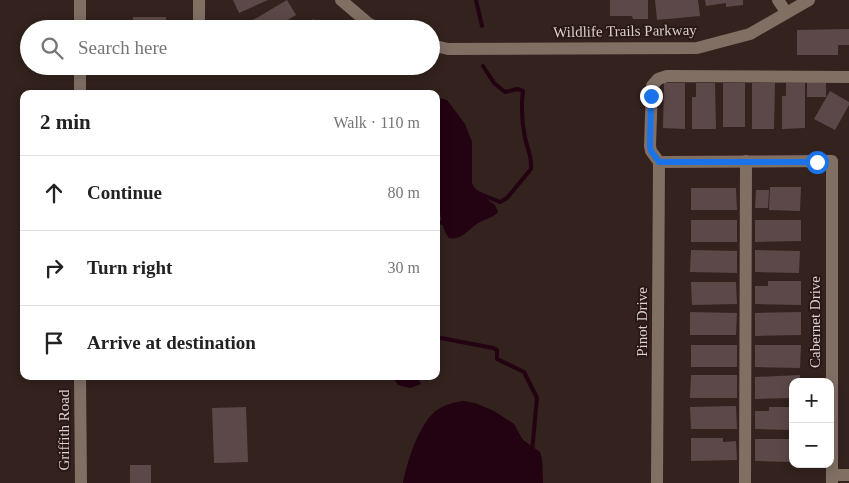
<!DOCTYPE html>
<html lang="en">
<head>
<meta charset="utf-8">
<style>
  body { margin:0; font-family:Georgia,serif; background:#f2f2f2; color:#222 }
  .controls { position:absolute; right:15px; bottom:15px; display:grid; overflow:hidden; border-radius:10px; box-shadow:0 2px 12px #0003 }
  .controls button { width:45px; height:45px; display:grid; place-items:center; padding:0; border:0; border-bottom:1px solid #e0e0e0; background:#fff; color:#222; font:25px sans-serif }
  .stop { position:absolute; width:15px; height:15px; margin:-11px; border:4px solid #1a73e8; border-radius:50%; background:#fff }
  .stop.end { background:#1a73e8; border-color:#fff; box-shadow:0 1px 5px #0008 }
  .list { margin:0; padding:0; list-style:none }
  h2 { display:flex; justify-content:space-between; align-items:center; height:65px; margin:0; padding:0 20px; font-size:21px }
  h2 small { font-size:16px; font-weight:400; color:#767676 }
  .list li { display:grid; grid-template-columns:32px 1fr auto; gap:15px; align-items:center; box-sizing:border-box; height:75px; padding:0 20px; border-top:1px solid #e0e0e0 }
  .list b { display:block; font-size:19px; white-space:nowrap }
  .list em { font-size:16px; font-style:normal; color:#767676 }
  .icon { flex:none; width:28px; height:28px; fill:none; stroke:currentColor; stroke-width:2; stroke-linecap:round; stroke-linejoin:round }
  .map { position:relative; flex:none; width:849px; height:483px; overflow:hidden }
  .search { position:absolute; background:#fff; box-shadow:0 2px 12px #0003; left:20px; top:20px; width:420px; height:55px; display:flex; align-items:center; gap:12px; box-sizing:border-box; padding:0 18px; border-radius:28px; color:#767676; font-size:19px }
  .panel { position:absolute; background:#fff; box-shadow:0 2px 12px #0003; left:20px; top:90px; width:420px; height:290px; border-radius:10px }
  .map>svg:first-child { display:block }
  .water { fill:#230211 }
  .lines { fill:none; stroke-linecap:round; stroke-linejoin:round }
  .stream { stroke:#230211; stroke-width:4 }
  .building { fill:#5c4849 }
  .minor { stroke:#816f64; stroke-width:12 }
  .route { stroke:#1a73e8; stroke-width:6 }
  .labels { text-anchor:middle; stroke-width:4; stroke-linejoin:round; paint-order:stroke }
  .street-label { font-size:15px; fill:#dcd1ce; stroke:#291815 }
</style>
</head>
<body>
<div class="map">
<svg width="849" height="483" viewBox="0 0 849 483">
  <rect width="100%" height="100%" fill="#33221e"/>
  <g class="water">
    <path d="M436 97 447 100 465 124 472 142V183L476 191 495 205 498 212C493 218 487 218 480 222 470 227 462 241 449 238 439 224 443 215 436 203Z"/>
    <polygon points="392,376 404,376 407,379 417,376 421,384 410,388 398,385"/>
    <path d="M463 401 475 403 494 411 514 424 523 440 540 452 542 460 543 483H403C407 462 419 423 437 410 444 405 454 402 463 401Z"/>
  </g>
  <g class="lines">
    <g class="stream">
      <polyline points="476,0 482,26"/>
      <path d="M473 189 478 193 500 202 507 198 531 169C532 157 528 150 525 138 522 123 521 106 523 91L517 89 505 92 494 83 483 66"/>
      <polyline points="436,224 446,221"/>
      <polyline points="436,337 493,348 497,350 497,359 524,372 537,398 532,452"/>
    </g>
  </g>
  <g class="building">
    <polygon points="233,0 268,0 239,13"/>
    <polygon points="287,0 296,15 272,29 245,29 243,26"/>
    <polygon points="610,0 648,0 648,19 633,19 632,16 610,16"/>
    <polygon points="655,0 698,0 700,16 657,20"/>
    <polygon points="705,0 743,0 743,5 726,7 726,3 706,6"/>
    <rect x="133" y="17" width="33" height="12"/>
    <polygon points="314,19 318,29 294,29"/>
    <polygon points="849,29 849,45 838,45 838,55 797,55 797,30"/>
    <polygon points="807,82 826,83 826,97 807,97"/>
    <polygon points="664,83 685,83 685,129 663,128"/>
    <polygon points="696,83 715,83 716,129 692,129 692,97 696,97"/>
    <rect x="723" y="83" width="22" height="44"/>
    <polygon points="752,83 775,83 774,129 752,129"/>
    <polygon points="786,83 805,83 805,128 782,129 782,96 786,96"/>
    <polygon points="830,91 849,102 849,105 835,130 814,119"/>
    <polygon points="770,187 801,187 800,211 769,210"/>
    <polygon points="691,188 736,188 737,210 691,210"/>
    <polygon points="756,190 769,190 768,208 755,208"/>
    <rect x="691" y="220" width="46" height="22"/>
    <polygon points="755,220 801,220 801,241 755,242"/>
    <polygon points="691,250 737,251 737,273 690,272"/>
    <polygon points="755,250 800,251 799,273 755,272"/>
    <polygon points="768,281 801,281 801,305 755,304 755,286 768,286"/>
    <polygon points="691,282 736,282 737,304 692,305"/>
    <polygon points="690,312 737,313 736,335 690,335"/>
    <polygon points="801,312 801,335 755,336 755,313"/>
    <rect x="691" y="345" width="46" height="22"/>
    <polygon points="755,345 801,345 800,368 755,367"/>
    <polygon points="691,375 737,375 737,398 690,398"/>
    <polygon points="800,375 800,382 793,382 793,398 755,399 755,377"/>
    <polygon points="218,376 233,376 233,380 218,379"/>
    <polygon points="736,406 737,429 691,429 690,407"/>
    <polygon points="246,407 248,462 214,463 212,408"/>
    <polygon points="769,407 793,407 793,430 755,429 755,411 769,411"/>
    <polygon points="691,438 723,438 723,442 736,441 737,460 691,461"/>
    <polygon points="755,439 793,439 793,462 755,461"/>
    <rect x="130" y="465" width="21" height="18"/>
  </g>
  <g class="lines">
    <g class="minor">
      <polyline points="80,0 80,29"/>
      <polyline points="199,0 199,29"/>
      <polyline points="341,0 368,23 380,29"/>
      <polyline points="778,0 786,12"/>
      <polyline points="431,45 448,49 697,48 750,34 809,0"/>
      <polyline points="80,66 80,94"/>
      <polyline points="659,162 832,161 832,483"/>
      <polyline points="659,162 651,151 650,146 652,86 658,79 667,76 849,77"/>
      <polyline points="80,376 81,483"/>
      <polyline points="832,475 849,475"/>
      <polyline points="657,483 659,162"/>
      <polyline points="745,483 746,161"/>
    </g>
  </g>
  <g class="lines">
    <polyline class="route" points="651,96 650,146 651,151 659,162 817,162"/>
  </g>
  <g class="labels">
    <g class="street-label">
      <text transform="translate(625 31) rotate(-1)" y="5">Wildlife Trails Parkway</text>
      <text transform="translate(642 322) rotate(-90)" y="5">Pinot Drive</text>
      <text transform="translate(815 322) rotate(-90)" y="5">Cabernet Drive</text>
      <text transform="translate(64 430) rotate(-90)" y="5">Griffith Road</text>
    </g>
  </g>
</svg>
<div class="controls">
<button>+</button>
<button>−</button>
</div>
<div class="stop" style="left:817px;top:162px"></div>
<div class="stop end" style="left:651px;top:96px"></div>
<div class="search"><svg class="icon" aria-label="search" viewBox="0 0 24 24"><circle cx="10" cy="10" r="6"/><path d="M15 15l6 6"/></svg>Search here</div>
<section class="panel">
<h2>2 min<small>Walk · 110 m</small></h2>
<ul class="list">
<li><svg class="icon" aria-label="ahead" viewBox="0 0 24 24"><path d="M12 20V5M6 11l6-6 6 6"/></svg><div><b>Continue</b></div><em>80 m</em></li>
<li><svg class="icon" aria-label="right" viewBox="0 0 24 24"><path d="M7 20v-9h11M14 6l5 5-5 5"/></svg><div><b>Turn right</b></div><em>30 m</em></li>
<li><svg class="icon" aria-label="arrive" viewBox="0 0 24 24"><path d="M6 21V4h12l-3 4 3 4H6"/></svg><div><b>Arrive at destination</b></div></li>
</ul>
</section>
</div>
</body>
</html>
